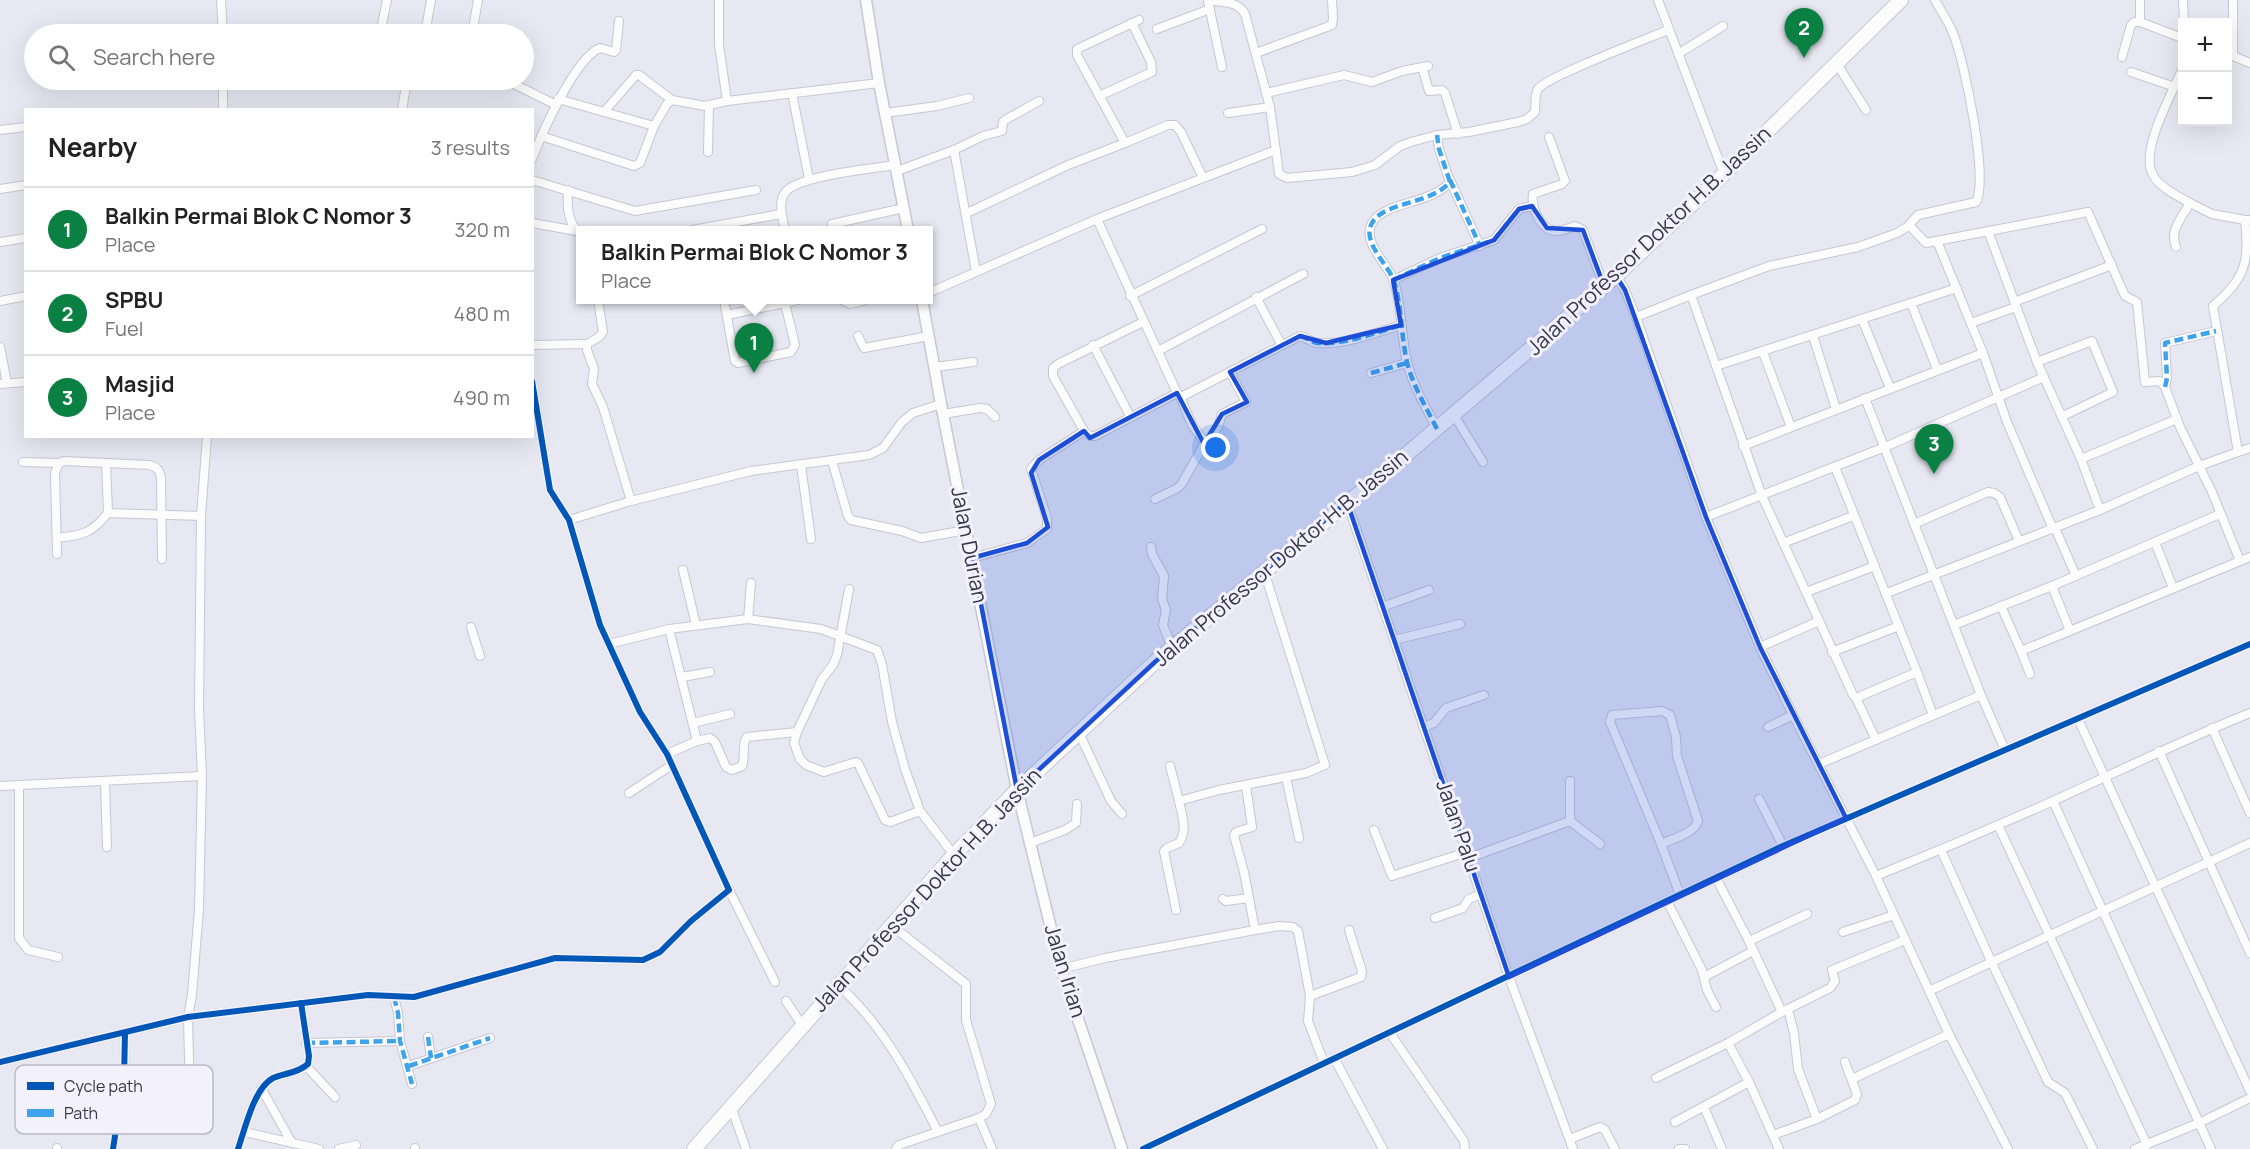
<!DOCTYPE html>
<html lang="en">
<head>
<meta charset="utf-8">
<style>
  body { margin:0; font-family:Manrope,sans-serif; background:#f6f6f6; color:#222 }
  .controls { position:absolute; right:18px; top:18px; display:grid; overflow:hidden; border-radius:0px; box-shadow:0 6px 24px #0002 }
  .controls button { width:54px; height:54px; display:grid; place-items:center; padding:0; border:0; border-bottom:2px solid #e0e0e0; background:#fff; color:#222; font:30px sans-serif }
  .you { position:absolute; left:1216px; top:448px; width:21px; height:21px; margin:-15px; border:4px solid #fff; border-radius:50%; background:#1a73e8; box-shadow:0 0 0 9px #1a73e833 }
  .badge { display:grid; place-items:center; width:39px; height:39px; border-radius:50%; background:#0b8043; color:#fff; font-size:20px; font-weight:700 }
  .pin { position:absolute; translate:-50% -50px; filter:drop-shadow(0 2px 3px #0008) }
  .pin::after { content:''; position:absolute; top:32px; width:21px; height:18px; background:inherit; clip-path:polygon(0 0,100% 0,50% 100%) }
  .popup { position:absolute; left:576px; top:226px; width:357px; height:78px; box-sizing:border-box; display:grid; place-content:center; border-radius:0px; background:#fff; filter:drop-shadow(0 2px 4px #0005); font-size:20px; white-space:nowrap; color:#767676 }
  .popup b { font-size:22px; color:#222 }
  .popup::after { content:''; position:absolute; left:50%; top:100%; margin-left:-12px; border:12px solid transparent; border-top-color:#fff }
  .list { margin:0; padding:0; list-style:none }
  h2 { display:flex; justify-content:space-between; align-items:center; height:78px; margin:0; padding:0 24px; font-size:26px }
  h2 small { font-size:20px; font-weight:400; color:#767676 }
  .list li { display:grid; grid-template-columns:39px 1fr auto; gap:18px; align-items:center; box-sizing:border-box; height:84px; padding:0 24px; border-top:2px solid #e0e0e0 }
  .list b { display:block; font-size:22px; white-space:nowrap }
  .list p { margin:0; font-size:20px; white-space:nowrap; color:#767676 }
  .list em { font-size:20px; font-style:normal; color:#767676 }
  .icon { flex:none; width:33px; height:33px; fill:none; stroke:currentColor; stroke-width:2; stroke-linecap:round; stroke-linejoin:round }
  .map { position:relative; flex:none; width:2250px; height:1149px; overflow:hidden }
  .search { position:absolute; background:#fff; box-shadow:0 6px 24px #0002; left:24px; top:24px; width:510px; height:66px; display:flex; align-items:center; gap:15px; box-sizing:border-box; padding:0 21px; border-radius:33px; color:#767676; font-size:22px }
  .panel { position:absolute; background:#fff; box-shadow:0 6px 24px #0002; left:24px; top:108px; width:510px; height:330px; border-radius:0px }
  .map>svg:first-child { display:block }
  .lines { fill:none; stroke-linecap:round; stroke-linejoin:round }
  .minor-casing { stroke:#c7c6d4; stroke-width:10 }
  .tertiary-casing { stroke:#c7c6d4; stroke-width:13 }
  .trunk-casing { stroke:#c7c6d4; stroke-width:16 }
  .minor { stroke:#fcfcfd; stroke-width:8 }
  .tertiary { stroke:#fcfcfd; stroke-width:10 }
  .trunk { stroke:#fcfcfd; stroke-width:14 }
  .quiet { stroke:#3fa3ec; stroke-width:4.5; stroke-dasharray:9 4.5; stroke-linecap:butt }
  .cycleway-casing { stroke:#f2f1fc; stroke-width:10 }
  .cycleway { stroke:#0057b8; stroke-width:6 }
  .marked { fill:#1d4ed8; fill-opacity:0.2; stroke:#1d4ed8; stroke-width:4.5; stroke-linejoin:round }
  .labels { text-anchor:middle; stroke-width:6; stroke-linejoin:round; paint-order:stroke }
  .street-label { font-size:21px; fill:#373549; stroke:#f2f1fc }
  .key { fill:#f2f1fc; stroke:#bab9c6; stroke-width:1.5 }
  .key-label { font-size:16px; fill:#373549 }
</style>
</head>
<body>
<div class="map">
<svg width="2250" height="1149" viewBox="0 0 2250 1149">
  <rect width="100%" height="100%" fill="#e8e8f3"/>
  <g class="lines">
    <defs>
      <g id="minor">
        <polyline points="221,0 223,34"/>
        <polyline points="719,0 719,45 727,101"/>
        <path d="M1208 0C1222 3 1237 0 1245 14L1270 107 1279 174 1287 178 1352 172 1375 165 1400 146 1411 142 1437 135 1469 132 1518 122 1527 119 1535 112C1536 105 1534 95 1538 89 1546 77 1649 38 1668 30"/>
        <polyline points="1658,0 1724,174"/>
        <polyline points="2140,0 2140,22"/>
        <polyline points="2183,0 2184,22"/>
        <polyline points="1208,1 1222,67"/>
        <polyline points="1157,29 1210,9"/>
        <polyline points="380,34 387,0"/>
        <polyline points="425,34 431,0"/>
        <polyline points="472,34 478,0"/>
        <polyline points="1256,53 1332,25 1333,18 1332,0"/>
        <polyline points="1678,54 1723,26"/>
        <polyline points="2228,54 2250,63"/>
        <polyline points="2233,55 2233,0"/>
        <polyline points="2122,57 2131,25 2134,22 2140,22 2182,38"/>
        <polyline points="1837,64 1866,110"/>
        <polyline points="1422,67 1429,91 1442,90 1445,93 1458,134"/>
        <polyline points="2131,72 2175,87"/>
        <polyline points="223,80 223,110"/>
        <polyline points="510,80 512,83 556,105"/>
        <polyline points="792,93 809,179"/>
        <polyline points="1266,93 1344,75 1372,82 1402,71 1428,66"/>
        <polyline points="1099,96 1152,72 1151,62 1132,23"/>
        <polyline points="558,99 654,126 667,104 672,100 705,106 727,101 879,83"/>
        <polyline points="402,110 407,80"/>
        <polyline points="604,112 636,75 639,75 672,100"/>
        <polyline points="885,113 937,106 969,98"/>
        <polyline points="1228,113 1270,107"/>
        <polyline points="0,130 26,127"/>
        <polyline points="541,136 634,166 640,163 654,126"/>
        <path d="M1549 137 1565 181 1562 184 1533 194C1531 207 1540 230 1556 231 1562 231 1570 228 1575 226L1583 230 1604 286"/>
        <polyline points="1125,143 1168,125 1175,125 1181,132 1203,178"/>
        <polyline points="954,150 976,272"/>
        <polyline points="708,152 709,105"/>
        <path d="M532 159C542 133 575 58 600 48L614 52 616 50 619 21"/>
        <polyline points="897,171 954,150 983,136 1002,131 1003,122 1005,120 1039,101"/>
        <polyline points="532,180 635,211 756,190"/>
        <polyline points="1450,180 1480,246"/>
        <polyline points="0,189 26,185"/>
        <path d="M568 190C567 205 567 223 580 233"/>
        <polyline points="2190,203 2212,214 2245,220"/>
        <polyline points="967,213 1068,165 1125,143 1077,55 1077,49 1139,20"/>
        <path d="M1097 219 1177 393 1181 397 1300 336C1307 337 1310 342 1317 343 1345 345 1375 333 1401 325"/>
        <path d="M2250 220H2245C2250 262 2245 279 2213 306L2238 452 2250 448"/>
        <polyline points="532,223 577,231"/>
        <polyline points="832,224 904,208"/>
        <polyline points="1909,225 1926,243 2088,212 2125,296 2137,302 2145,382 2160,381 2165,387 2180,427 2212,492 2240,561"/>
        <polyline points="692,230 781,214"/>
        <path d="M785 230C783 220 778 204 784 194 793 176 874 168 896 165"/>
        <polyline points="1988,231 2037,362 2081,459"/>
        <polyline points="1937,241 1983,353 2007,422 2053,529"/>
        <polyline points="0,242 26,238"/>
        <path d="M2176 247C2169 231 2182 217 2190 203 2178 196 2160 188 2153 175 2139 151 2172 94 2182 70"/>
        <polyline points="1616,276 1625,290 1636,317 1706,517 1760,647 1793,715 1876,876 1949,1034 2008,1149"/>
        <polyline points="1393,280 1440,258 1494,240 1519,209 1532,206"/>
        <polyline points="928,293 1097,219 1276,150"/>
        <polyline points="1130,296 1262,229"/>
        <polyline points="1256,297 1281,344"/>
        <polyline points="598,300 603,332 599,337 587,344 587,350 594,369 592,384 603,407 631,501"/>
        <polyline points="724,300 735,361 738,363 791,352 795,345 785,303 798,300"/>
        <polyline points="842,300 850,304 866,300"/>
        <polyline points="0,301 26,296"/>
        <polyline points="2014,302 2112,265"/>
        <polyline points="1911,303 1937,369"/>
        <polyline points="727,315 785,303"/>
        <polyline points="1636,317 1691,295"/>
        <polyline points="1862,319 1890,388"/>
        <polyline points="1143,322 1058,364 1053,368 1053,376 1084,431 1090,436 1095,436 1177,393"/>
        <polyline points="1971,323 2016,307"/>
        <polyline points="858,336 864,348 929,336"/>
        <polyline points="1813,336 1836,409"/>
        <polyline points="532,345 587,344"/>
        <polyline points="1093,345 1130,416"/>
        <polyline points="0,347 7,383"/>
        <polyline points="1158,351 1303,274"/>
        <polyline points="1763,352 1791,427"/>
        <polyline points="2037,362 2092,341 2113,392 2063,416"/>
        <polyline points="1716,366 1957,288"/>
        <polyline points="935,367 973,362"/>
        <polyline points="1371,373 1407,363"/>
        <polyline points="0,384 26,382"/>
        <polyline points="2165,387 2167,378 2165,343 2216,331"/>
        <polyline points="1865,398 1981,695"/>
        <polyline points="943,414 980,408 987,409 995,417"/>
        <polyline points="1454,415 1483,462"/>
        <path d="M1437 429C1426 407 1413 386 1407 362 1401 336 1402 307 1394 281 1389 265 1358 240 1374 220 1390 201 1431 204 1450 182L1439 149 1437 135"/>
        <polyline points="1205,443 1218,427 1222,414 1246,402 1230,372"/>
        <polyline points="1743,446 1983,353"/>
        <polyline points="832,461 848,516 851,520 902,531 921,538 966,530"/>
        <polyline points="23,462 59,463"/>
        <polyline points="801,465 811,539"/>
        <polyline points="1835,467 1917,672"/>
        <polyline points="1155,499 1176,489 1181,485 1205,443 1192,425 1180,396"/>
        <polyline points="1347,502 1509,977 1573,1149"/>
        <polyline points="2100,510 2081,459 2177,419"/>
        <polyline points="108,513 201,516"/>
        <polyline points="1706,517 1885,447 2044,377"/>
        <polyline points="569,520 631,501 751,471 869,455 883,448 902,422 913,413 941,404"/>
        <polyline points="1914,524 1988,492 1994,493 2000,497 2019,541"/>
        <polyline points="2055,528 2076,576"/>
        <path d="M57 538C83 535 91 534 108 513L106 463"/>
        <polyline points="2155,542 2173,588"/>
        <polyline points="1783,543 1853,516"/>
        <polyline points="1151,547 1152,554 1164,576 1162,599 1166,610 1163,625 1172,648"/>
        <path d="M57 554 55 473 59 463 64 461 149 465C157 467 159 469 161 477L162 559"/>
        <polyline points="972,558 1027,543 1047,529 1047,518 1031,469 1039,460 1084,431"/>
        <polyline points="683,570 696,625"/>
        <polyline points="2052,586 2070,631"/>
        <polyline points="1806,592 1875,566"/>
        <polyline points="1887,593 2100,510 2199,466 2238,452"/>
        <polyline points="2001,606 2021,651"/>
        <polyline points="1382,607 1429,590"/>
        <polyline points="748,619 751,583"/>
        <polyline points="1954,625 2052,586 2220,514"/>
        <polyline points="471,627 480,656"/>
        <polyline points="669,629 697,741"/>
        <polyline points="1394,640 1460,624"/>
        <polyline points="609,644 669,629 748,619 821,629 877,650 882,664 892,722 905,769 920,811 954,855"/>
        <polyline points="1760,647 1819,621"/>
        <polyline points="1832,652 1899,626"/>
        <polyline points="2030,674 2021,651 2250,557"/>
        <polyline points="682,677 710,672"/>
        <polyline points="1856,698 1876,740"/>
        <path d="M1662 711 1670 715 1676 737 1677 756 1698 821C1695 833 1672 839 1661 844L1610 722 1612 715Z"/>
        <path d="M1933 715 1917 672 1856 698 1853 695 1762 496 1691 295 1769 266 1858 247 1897 233 1907 227 1918 215 1976 202C1989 179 1964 59 1953 33 1948 21 1941 11 1935 0"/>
        <polyline points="2078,719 2250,1091"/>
        <polyline points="693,723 730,714"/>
        <polyline points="1423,727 1434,723 1446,708 1484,695"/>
        <polyline points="1768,727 1793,715"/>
        <polyline points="2212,728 2250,813"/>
        <polyline points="797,732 794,743 800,759 806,765 824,772 856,762 858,763 885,820 890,822 920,811"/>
        <polyline points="1079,733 1111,801 1122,814"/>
        <polyline points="2159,751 2250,953"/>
        <path d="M667 754 697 741 710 738 715 742 726 767 732 770 742 766C746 756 741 745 747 737L797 732 822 679 833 665 837 655 849 589"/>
        <polyline points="1819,764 1981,695 2005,750"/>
        <polyline points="1170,766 1179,801 1219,790 1306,773 1325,765 1264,571"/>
        <polyline points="1286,777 1299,838"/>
        <polyline points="105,781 107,847"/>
        <polyline points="19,785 19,938 28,950 58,957"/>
        <polyline points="0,786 202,776"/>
        <polyline points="1246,786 1252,827 1236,832 1234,836 1244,872 1255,930"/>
        <polyline points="629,793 672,765"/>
        <polyline points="1759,799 1783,846"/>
        <polyline points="2053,801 2211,1149"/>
        <polyline points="1570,821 1570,781"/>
        <polyline points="1998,825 2147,1145"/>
        <polyline points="1374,830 1392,876 1467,852"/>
        <polyline points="1030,843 1065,830 1076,823 1077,804"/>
        <polyline points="1661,844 1680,895"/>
        <polyline points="1941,850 1991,961 2048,1082 2065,1093 2093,1149"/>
        <polyline points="1469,858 1570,821 1600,844"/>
        <path d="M1876 876C1936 852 1995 827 2053 801 2119 771 2183 740 2250 713"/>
        <polyline points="1716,878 1749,941 1782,1012 1830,988 1835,981 1832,970 1905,940"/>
        <polyline points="729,890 775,982"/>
        <polyline points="1223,899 1226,901 1249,898"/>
        <polyline points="1667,901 1702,970 1707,990 1716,1007"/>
        <path d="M1176 910 1164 851 1167 848 1179 843C1188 829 1182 816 1179 801"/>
        <polyline points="1435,918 1463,908 1469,899 1481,894"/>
        <polyline points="891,925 966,984 966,1020 991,1104 986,1114 979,1118"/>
        <polyline points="1843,932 1894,915"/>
        <polyline points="1749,941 1807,914"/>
        <polyline points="1061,969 1105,958 1255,930 1279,926 1293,927 1298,931 1310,996 1308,1021 1324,1063"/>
        <polyline points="1704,977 1753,951"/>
        <path d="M838 985C883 1025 910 1077 937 1130"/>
        <polyline points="1929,991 2250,843"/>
        <polyline points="1310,996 1361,977 1362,971 1349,930"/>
        <polyline points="394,997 398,1013 400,1041 412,1084"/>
        <polyline points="786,1001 802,1025"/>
        <polyline points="1788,1009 1794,1033 1798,1069 1817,1119"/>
        <polyline points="1390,1033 1464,1141 1465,1149"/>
        <polyline points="428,1037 431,1058"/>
        <polyline points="306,1043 400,1041"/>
        <polyline points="1728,1043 1749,1082 1779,1149"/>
        <polyline points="1334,1058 1383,1149"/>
        <polyline points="0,1062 188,1017 368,995 414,997 555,958 643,960 660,952 691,921 729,890 667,754 640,712 600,625 569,520 550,490 532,381"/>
        <polyline points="306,1066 335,1097"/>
        <polyline points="409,1066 490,1038"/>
        <polyline points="1656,1078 1728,1043 1782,1012"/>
        <polyline points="1852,1079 1949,1034"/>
        <polyline points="261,1088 292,1143"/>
        <polyline points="190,1100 188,1017 192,995 199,909 202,776 199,709 201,516 207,436"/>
        <polyline points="731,1106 746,1149"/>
        <polyline points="1704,1107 1722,1149"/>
        <polyline points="1675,1122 1749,1082"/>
        <polyline points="245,1132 319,1149"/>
        <polyline points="1773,1135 1817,1119 1855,1100 1857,1094 1845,1062"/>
        <polyline points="1570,1139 1600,1127 1605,1130 1615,1149"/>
        <polyline points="415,1148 415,1149"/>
        <polyline points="57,1149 57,1148"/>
        <polyline points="113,1149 124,1078 125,1033"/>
        <path d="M238 1149C245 1129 254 1088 273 1078 285 1073 298 1073 308 1064L309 1056 301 1003"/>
        <polyline points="339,1149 356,1145"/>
        <polyline points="896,1149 899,1145 979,1118 992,1149"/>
        <polyline points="1143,1149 1783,846 2250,644"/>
        <polyline points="1679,1149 1685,1149"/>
        <polyline points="2135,1149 2199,1123 2250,1098"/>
      </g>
      <g id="tertiary">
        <polyline points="866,0 879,83 908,230"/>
        <polyline points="922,300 941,404 1017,790 1061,969 1122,1149"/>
      </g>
      <polyline id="trunk" points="694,1149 954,855 1017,790 1155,662 1408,453 1616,276 1724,174 1901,0"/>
    </defs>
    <use href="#minor" class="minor-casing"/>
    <use href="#tertiary" class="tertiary-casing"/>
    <use href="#trunk" class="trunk-casing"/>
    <use href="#minor" class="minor"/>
    <use href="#tertiary" class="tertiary"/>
    <use href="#trunk" class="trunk"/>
    <g class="quiet">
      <polyline points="1450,180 1480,246"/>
      <polyline points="1393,280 1440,258 1494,240 1519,209 1532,206"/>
      <path d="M1300 336C1307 337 1310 342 1317 343 1345 345 1375 333 1401 325"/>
      <polyline points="1371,373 1407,363"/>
      <polyline points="2165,387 2167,378 2165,343 2216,331"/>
      <path d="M1437 429C1426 407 1413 386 1407 362 1401 336 1402 307 1394 281 1389 265 1358 240 1374 220 1390 201 1431 204 1450 182L1439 149 1437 135"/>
      <polyline points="394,997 398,1013 400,1041 412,1084"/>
      <polyline points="428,1037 431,1058"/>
      <polyline points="306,1043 400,1041"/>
      <polyline points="409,1066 490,1038"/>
    </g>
    <defs>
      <g id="cycleway">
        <polyline points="0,1062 188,1017 368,995 414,997 555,958 643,960 660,952 691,921 729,890 667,754 640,712 600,625 569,520 550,490 532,381"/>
        <polyline points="113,1149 124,1078 125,1033"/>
        <path d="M238 1149C245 1129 254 1088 273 1078 285 1073 298 1073 308 1064L309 1056 301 1003"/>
        <polyline points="1143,1149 1783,846 2250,644"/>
      </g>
    </defs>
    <use href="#cycleway" class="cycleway-casing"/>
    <use href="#cycleway" class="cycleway"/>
  </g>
  <path class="marked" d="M1532 206 1547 228 1583 230 1604 286 1616 276 1625 290 1706 517 1760 647 1846 818 1509 977 1347 502 1155 662 1017 790 972 558 1027 543 1048 527 1031 473 1039 460 1084 431 1090 438 1177 393 1204 444 1222 414 1247 402 1230 372 1300 336 1326 343 1401 325 1393 280 1494 240 1519 209Z"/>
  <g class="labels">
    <g class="street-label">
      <text transform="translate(1649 241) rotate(-43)" y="7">Jalan Professor Doktor H.B. Jassin</text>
      <text transform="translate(969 545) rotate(79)" y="7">Jalan Durian</text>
      <text transform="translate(1281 558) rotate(-40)" y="7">Jalan Professor Doktor H.B. Jassin</text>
      <text transform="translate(1458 826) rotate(71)" y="7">Jalan Palu</text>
      <text transform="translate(927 890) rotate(-47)" y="7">Jalan Professor Doktor H.B. Jassin</text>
      <text transform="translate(1065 971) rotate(73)" y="7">Jalan Irian</text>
    </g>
  </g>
  <rect x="15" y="1065" width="198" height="69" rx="9" class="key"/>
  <rect x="27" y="1082" width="27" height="8" fill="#0057b8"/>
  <rect x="27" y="1109" width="27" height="8" fill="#3fa3ec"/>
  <g class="key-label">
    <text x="64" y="1092">Cycle path</text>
    <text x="64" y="1119">Path</text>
  </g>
</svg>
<div class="controls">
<button>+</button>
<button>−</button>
</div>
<div class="you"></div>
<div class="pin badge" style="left:754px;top:373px">1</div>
<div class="popup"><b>Balkin Permai Blok C Nomor 3</b>Place</div>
<div class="pin badge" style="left:1804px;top:58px">2</div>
<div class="pin badge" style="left:1934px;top:474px">3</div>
<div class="search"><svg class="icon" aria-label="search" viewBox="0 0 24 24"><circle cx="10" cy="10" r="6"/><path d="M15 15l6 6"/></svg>Search here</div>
<section class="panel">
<h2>Nearby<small>3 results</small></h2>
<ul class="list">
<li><span class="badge">1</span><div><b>Balkin Permai Blok C Nomor 3</b><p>Place</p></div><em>320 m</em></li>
<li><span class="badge">2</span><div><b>SPBU</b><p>Fuel</p></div><em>480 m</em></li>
<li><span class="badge">3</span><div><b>Masjid</b><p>Place</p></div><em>490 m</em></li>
</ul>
</section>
</div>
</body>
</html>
